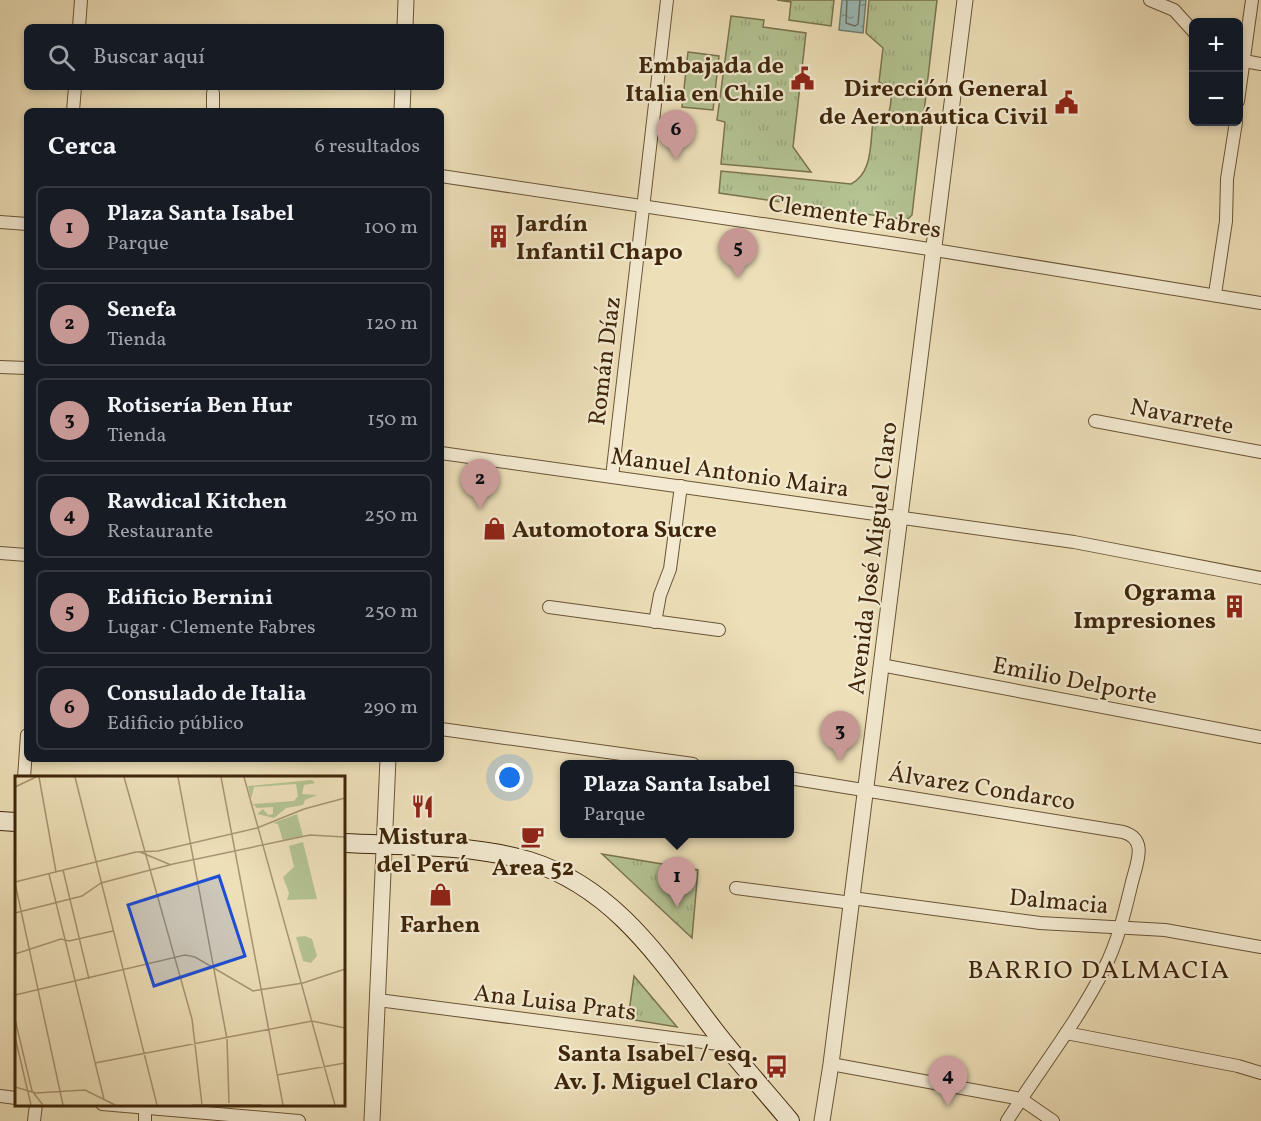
<!DOCTYPE html>
<html lang="es">
<head>
<meta charset="utf-8">
<style>
  body { margin:0; font-family:Vollkorn,serif; background:#20242c; color:#f1f3f6 }
  .controls { position:absolute; right:18px; top:18px; display:grid; overflow:hidden; border-radius:9px; box-shadow:0 3px 9px #0003 }
  .controls button { width:54px; height:54px; display:grid; place-items:center; padding:0; border:0; border-bottom:2px solid #363941; background:#171b24; color:#f1f3f6; font:30px sans-serif }
  .you { position:absolute; left:510px; top:778px; width:21px; height:21px; margin:-15px; border:4px solid #fff; border-radius:50%; background:#1a73e8; box-shadow:0 0 0 9px #1a73e833 }
  .badge { display:grid; place-items:center; width:39px; height:39px; border-radius:50%; background:#c59692; color:#111; font-size:20px; font-weight:700 }
  .pin { position:absolute; translate:-50% -50px; filter:drop-shadow(0 2px 3px #0008) }
  .pin::after { content:''; position:absolute; top:32px; width:21px; height:18px; background:inherit; clip-path:polygon(0 0,100% 0,50% 100%) }
  .popup { position:absolute; left:560px; top:760px; width:234px; height:78px; box-sizing:border-box; display:grid; place-content:center; border-radius:9px; background:#171b24; filter:drop-shadow(0 2px 4px #0005); font-size:20px; white-space:nowrap; color:#9ea1a6 }
  .popup b { font-size:22px; color:#f1f3f6 }
  .popup::after { content:''; position:absolute; left:50%; top:100%; margin-left:-12px; border:12px solid transparent; border-top-color:#171b24 }
  .list { margin:0; padding:0; list-style:none }
  h2 { display:flex; justify-content:space-between; align-items:center; height:78px; margin:0; padding:0 24px; font-size:26px }
  h2 small { font-size:20px; font-weight:400; color:#9ea1a6 }
  .list li { display:grid; grid-template-columns:39px 1fr auto; gap:18px; align-items:center; box-sizing:border-box; height:84px; margin:0 12px 12px; padding:0 12px; border:2px solid #363941; border-radius:9px }
  .list b { display:block; font-size:22px; white-space:nowrap }
  .list p { margin:0; font-size:20px; white-space:nowrap; color:#9ea1a6 }
  .list em { font-size:20px; font-style:normal; color:#9ea1a6 }
  .icon { flex:none; width:33px; height:33px; fill:none; stroke:currentColor; stroke-width:2; stroke-linecap:round; stroke-linejoin:round }
  .map { position:relative; flex:none; width:1261px; height:1121px; overflow:hidden }
  .search { position:absolute; background:#171b24; box-shadow:0 3px 9px #0003; left:24px; top:24px; width:420px; height:66px; display:flex; align-items:center; gap:15px; box-sizing:border-box; padding:0 21px; border-radius:9px; color:#9ea1a6; font-size:22px }
  .panel { position:absolute; background:#171b24; box-shadow:0 3px 9px #0003; left:24px; top:108px; width:420px; height:654px; border-radius:9px }
  .map>svg:first-child { display:block }
  .grass { fill:url(#grass-tufts); stroke:#7a744e; stroke-width:1.5 }
  .pitch { fill:#b4c392; stroke:#7a744e; stroke-width:1.5 }
  .water { fill:url(#water-ripples); stroke:#767f71; stroke-width:1.5 }
  .lines { fill:none; stroke-linecap:round; stroke-linejoin:round }
  .shore { stroke:#6d7060; stroke-width:1.5 }
  .minor-casing { stroke:#6a5436; stroke-width:14 }
  .tertiary-casing { stroke:#6a5436; stroke-width:17 }
  .secondary-casing { stroke:#3f260a; stroke-width:20 }
  .minor { stroke:#f3ead1; stroke-width:12 }
  .tertiary { stroke:#f3ead1; stroke-width:15 }
  .secondary { stroke:#f3ead1; stroke-width:18 }
  .labels { text-anchor:middle; stroke-width:4.5; stroke-linejoin:round; paint-order:stroke }
  .poi-label { font-size:24px; font-weight:bold; fill:#3f260a; stroke:#f3ead1; text-anchor:end }
  .street-label { font-size:24px; fill:#3f260a; stroke:#f3ead1 }
  .neighbourhood-label { font-size:26px; letter-spacing:1.5px; fill:#3f260a; stroke:#f3ead1 }
  .inset-road { fill:none; stroke:#a79572; stroke-width:1.5 }
  .view { fill:#1d4ed8; fill-opacity:0.15; stroke:#1d4ed8; stroke-width:3 }
  .inset-edge { fill:none; stroke:#3f260a; stroke-width:3 }
</style>
</head>
<body>
<div class="map">
<svg width="1261" height="1121" viewBox="0 0 1261 1121">
  <defs>
    <pattern id="grass-tufts" width="24" height="20" patternUnits="userSpaceOnUse" patternTransform="scale(1.5)"><rect width="24" height="20" fill="#b4c392"/><path d="M3 7l-1-3M5 7V3M7 7l1-3M15 17l-1-3M17 17v-4M19 17l1-3" fill="none" stroke="#9ca77d"/></pattern>
    <pattern id="water-ripples" width="26" height="14" patternUnits="userSpaceOnUse" patternTransform="scale(1.5)"><rect width="26" height="14" fill="#9bbbb6"/><path d="M2 4q2-2 4 0t4 0M15 11q2-2 4 0t4 0" fill="none" stroke="#809892"/></pattern>
  </defs>
  <rect width="100%" height="100%" fill="#eddfb8"/>
  <filter id="stains"><feTurbulence type="fractalNoise" baseFrequency=".00333" numOctaves="4"/><feColorMatrix values="0 0 0 0 .2 0 0 0 0 .09 0 0 0 0 .02 0 0 0 .5 -.17"/></filter>
  <radialGradient id="worn" r=".72"><stop offset=".6" stop-color="#630" stop-opacity="0"/><stop offset="1" stop-color="#630" stop-opacity=".3"/></radialGradient>
  <g class="grass">
    <polygon points="777,0 834,0 831,26 789,20 791,2"/>
    <path d="M869 0H937L912 215 907 220 719 193 721 171 851 184C873 173 870 143 873 122L889 112C893 97 892 90 879 82L883 48 866 33Z"/>
    <polygon points="731,16 764,20 763,27 806,33 793,147 811,172 721,164 725,122 717,120"/>
    <polygon points="602,854 698,870 692,938"/>
    <polygon points="634,976 677,1027 628,1019"/>
  </g>
  <polygon class="pitch" points="688,52 719,56 713,110 682,107"/>
  <polygon class="water" points="842,0 866,0 863,33 839,30"/>
  <g class="lines">
    <polyline class="shore" points="847,0 846,23 855,26 858,24 860,0"/>
    <defs>
      <g id="minor">
        <polyline points="1150,0 1174,10 1194,32"/>
        <polyline points="79,27 81,0"/>
        <polyline points="1239,60 1261,64"/>
        <polyline points="1238,101 1252,0"/>
        <polyline points="73,111 75,87"/>
        <polyline points="213,111 213,93"/>
        <polyline points="441,176 910,246 1261,303"/>
        <polyline points="0,222 27,224"/>
        <polyline points="1215,294 1226,221 1227,179 1236,122"/>
        <polyline points="0,367 27,368"/>
        <polyline points="1095,421 1261,452"/>
        <polyline points="441,453 1074,542 1261,578"/>
        <polyline points="612,477 667,0"/>
        <polyline points="0,553 27,555"/>
        <polyline points="549,607 719,630"/>
        <polyline points="655,622 660,595 670,569 681,486"/>
        <polyline points="881,665 1261,737"/>
        <polyline points="441,729 693,764"/>
        <polyline points="24,778 27,735"/>
        <path d="M789 778 1123 832C1148 839 1137 862 1132 882 1125 911 1118 942 1104 969 1077 1023 1039 1070 1007 1121"/>
        <polyline points="736,888 852,903"/>
        <polyline points="852,898 1040,923 1165,930 1261,947"/>
        <polyline points="378,1000 726,1045"/>
        <polyline points="1066,1033 1238,1066 1261,1073"/>
        <polyline points="831,1064 1021,1099 1053,1121"/>
        <polyline points="0,1096 16,1098"/>
        <polyline points="102,1104 299,1121"/>
        <polyline points="34,1121 36,1104"/>
        <polyline points="145,1121 145,1104"/>
      </g>
      <g id="tertiary">
        <polyline points="405,27 406,0"/>
        <polyline points="402,111 403,87"/>
        <polyline points="372,1121 388,759"/>
        <polyline points="822,1121 831,1064 965,0"/>
      </g>
      <g id="secondary">
        <polyline points="0,821 16,822"/>
        <path d="M344 843C404 846 471 844 529 861 616 888 662 962 714 1030 738 1061 765 1091 790 1121"/>
      </g>
    </defs>
    <use href="#minor" class="minor-casing"/>
    <use href="#tertiary" class="tertiary-casing"/>
    <use href="#secondary" class="secondary-casing"/>
    <use href="#minor" class="minor"/>
    <use href="#tertiary" class="tertiary"/>
    <use href="#secondary" class="secondary"/>
  </g>
  <defs>
    <symbol id="civic-bare" viewBox="-9 -9 18 18"><path d="M-.6-6.5H3V-4.5H.6V-3L4-1V1h2V6H-6V1h2V-1L-.6-3ZM-1.2 2.5V6h2.4V2.5Z" fill="#8f2418" stroke="#f3ead1" stroke-width="2.5" paint-order="stroke"/></symbol>
    <symbol id="building-bare" viewBox="-9 -9 18 18"><path d="M-4-6H4V6H1V3H-1V6H-4ZM-2.5-4.3h1.7v1.8h-1.7ZM.8-4.3h1.7v1.8H.8ZM-2.5-1h1.7V.8h-1.7ZM.8-1h1.7V.8H.8Z" fill="#8f2418" stroke="#f3ead1" stroke-width="2.5" paint-order="stroke"/></symbol>
    <symbol id="shop-bare" viewBox="-9 -9 18 18"><path d="M-5-2.5h2.3a2.7 3.5 0 0 1 5.4 0H5L5.5 6h-11ZM-1.5-2.5h3a1.5 2.3 0 0 0-3 0Z" fill="#8f2418" stroke="#f3ead1" stroke-width="2.5" paint-order="stroke"/></symbol>
    <symbol id="restaurant-bare" viewBox="-9 -9 18 18"><path d="M-5-6h1v4h1v-4h1v4h1v-4h1v5L-1.5 .5V6h-2V.5L-5-1ZM5-6V6H3V1.5H1.5Q1.5-4 5-6Z" fill="#8f2418" stroke="#f3ead1" stroke-width="2.5" paint-order="stroke"/></symbol>
    <symbol id="cafe-bare" viewBox="-9 -9 18 18"><path d="M-5.5-4.5H6V0H3Q3 3.5 0 3.5H-2.5Q-5.5 3.5-5.5 0ZM3-3.2v2h1.7v-2ZM-6 4.5H4V6H-6Z" fill="#8f2418" stroke="#f3ead1" stroke-width="2.5" paint-order="stroke"/></symbol>
    <symbol id="bus-bare" viewBox="-9 -9 18 18"><path d="M-5-6H5V4H4V6H2V4H-2V6H-4V4H-5ZM-3.5-4V0h7V-4ZM-3.5 1.2v1.5H-2V1.2ZM2 1.2v1.5H3.5V1.2Z" fill="#8f2418" stroke="#f3ead1" stroke-width="2.5" paint-order="stroke"/></symbol>
  </defs>
  <g fill-rule="evenodd">
    <use href="#civic-bare" x="786" y="62" width="33" height="33"/>
    <use href="#civic-bare" x="1050" y="86" width="33" height="33"/>
    <use href="#building-bare" x="482" y="220" width="33" height="33"/>
    <use href="#shop-bare" x="478" y="512" width="33" height="33"/>
    <use href="#building-bare" x="1218" y="590" width="33" height="33"/>
    <use href="#restaurant-bare" x="406" y="790" width="33" height="33"/>
    <use href="#cafe-bare" x="516" y="820" width="33" height="33"/>
    <use href="#shop-bare" x="424" y="878" width="33" height="33"/>
    <use href="#bus-bare" x="760" y="1050" width="33" height="33"/>
  </g>
  <g class="labels">
    <g class="poi-label">
      <text x="784" y="73">Embajada de<tspan x="784" dy="28">Italia en Chile</tspan></text>
      <text x="1048" y="96">Dirección General<tspan x="1048" dy="28">de Aeronáutica Civil</tspan></text>
      <text x="516" y="231" text-anchor="start">Jardín<tspan x="516" dy="28">Infantil Chapo</tspan></text>
      <text x="512" y="537" text-anchor="start">Automotora Sucre</text>
      <text x="1216" y="600">Ograma<tspan x="1216" dy="28">Impresiones</tspan></text>
      <text x="423" y="844" text-anchor="middle">Mistura<tspan x="423" dy="28">del Perú</tspan></text>
      <text x="533" y="875" text-anchor="middle">Area 52</text>
      <text x="440" y="932" text-anchor="middle">Farhen</text>
      <text x="758" y="1061">Santa Isabel / esq.<tspan x="758" dy="28">Av. J. Miguel Claro</tspan></text>
    </g>
    <g class="street-label">
      <text transform="translate(855 216) rotate(9)" y="8">Clemente Fabres</text>
      <text transform="translate(604 361) rotate(-83)" y="8">Román Díaz</text>
      <text transform="translate(1182 416) rotate(11)" y="8">Navarrete</text>
      <text transform="translate(730 472) rotate(8)" y="8">Manuel Antonio Maira</text>
      <text transform="translate(872 558) rotate(-83)" y="8">Avenida José Miguel Claro</text>
      <text transform="translate(1075 680) rotate(11)" y="8">Emilio Delporte</text>
      <text transform="translate(982 787) rotate(9)" y="8">Álvarez Condarco</text>
      <text transform="translate(1059 901) rotate(5)" y="8">Dalmacia</text>
      <text transform="translate(555 1002) rotate(7)" y="8">Ana Luisa Prats</text>
    </g>
    <g class="neighbourhood-label">
      <text x="1099" y="978">BARRIO DALMACIA</text>
    </g>
  </g>
  <g transform="translate(15 776)">
    <rect width="330" height="330" fill="#eddfb8"/>
    <path d="M282 38 288 60 268 65 263 48 258 47ZM288 66 302 123 272 124 274 117 268 101 279 91 274 70Z" fill="#b4c392"/>
    <path d="M297 4 300 7 289 9 287 18 302 19 290 24 288 29 271 32 259 42 242 38 248 33 253 39 258 38V31L242 32 238 28 279 25 283 20 281 8 239 11 236 23 233 10Z" fill="#b4c392"/>
    <path d="M290 160 297 163 302 180 296 187 288 185 281 161Z" fill="#b4c392"/>
    <path class="inset-road" d="M24 1 41 96M60 1 142 329M109 1 177 243 187 329M163 1 212 263 214 327M206 1 268 329M229 1 320 329M0 11 21 1M125 76 156 89M48 94 74 203M34 98 89 323M0 106 121 76 143 75 242 52 289 33 330 22M0 107 48 329M0 137 67 120 86 107 158 88 295 59 330 61M0 178 46 163 54 165 98 155M0 219 170 179 180 181 238 215 288 207 330 193M0 243 17 315 28 329M0 261 16 329M80 287 297 245 330 252M262 299 330 287M0 311 21 317 70 314 100 329M177 329H247"/>
    <path class="view" d="M204 100 230 180 139 210 113 129Z"/>
    <rect width="330" height="330" class="inset-edge"/>
  </g>
  <rect width="100%" height="100%" filter="url(#stains)"/>
  <rect width="100%" height="100%" fill="url(#worn)"/>
</svg>
<div class="controls">
<button>+</button>
<button>−</button>
</div>
<div class="you"></div>
<div class="pin badge" style="left:677px;top:907px">1</div>
<div class="popup"><b>Plaza Santa Isabel</b>Parque</div>
<div class="pin badge" style="left:480px;top:509px">2</div>
<div class="pin badge" style="left:840px;top:761px">3</div>
<div class="pin badge" style="left:948px;top:1106px">4</div>
<div class="pin badge" style="left:738px;top:278px">5</div>
<div class="pin badge" style="left:676px;top:160px">6</div>
<div class="search"><svg class="icon" aria-label="search" viewBox="0 0 24 24"><circle cx="10" cy="10" r="6"/><path d="M15 15l6 6"/></svg>Buscar aquí</div>
<section class="panel">
<h2>Cerca<small>6 resultados</small></h2>
<ul class="list">
<li><span class="badge">1</span><div><b>Plaza Santa Isabel</b><p>Parque</p></div><em>100 m</em></li>
<li><span class="badge">2</span><div><b>Senefa</b><p>Tienda</p></div><em>120 m</em></li>
<li><span class="badge">3</span><div><b>Rotisería Ben Hur</b><p>Tienda</p></div><em>150 m</em></li>
<li><span class="badge">4</span><div><b>Rawdical Kitchen</b><p>Restaurante</p></div><em>250 m</em></li>
<li><span class="badge">5</span><div><b>Edificio Bernini</b><p>Lugar · Clemente Fabres</p></div><em>250 m</em></li>
<li><span class="badge">6</span><div><b>Consulado de Italia</b><p>Edificio público</p></div><em>290 m</em></li>
</ul>
</section>
</div>
</body>
</html>
